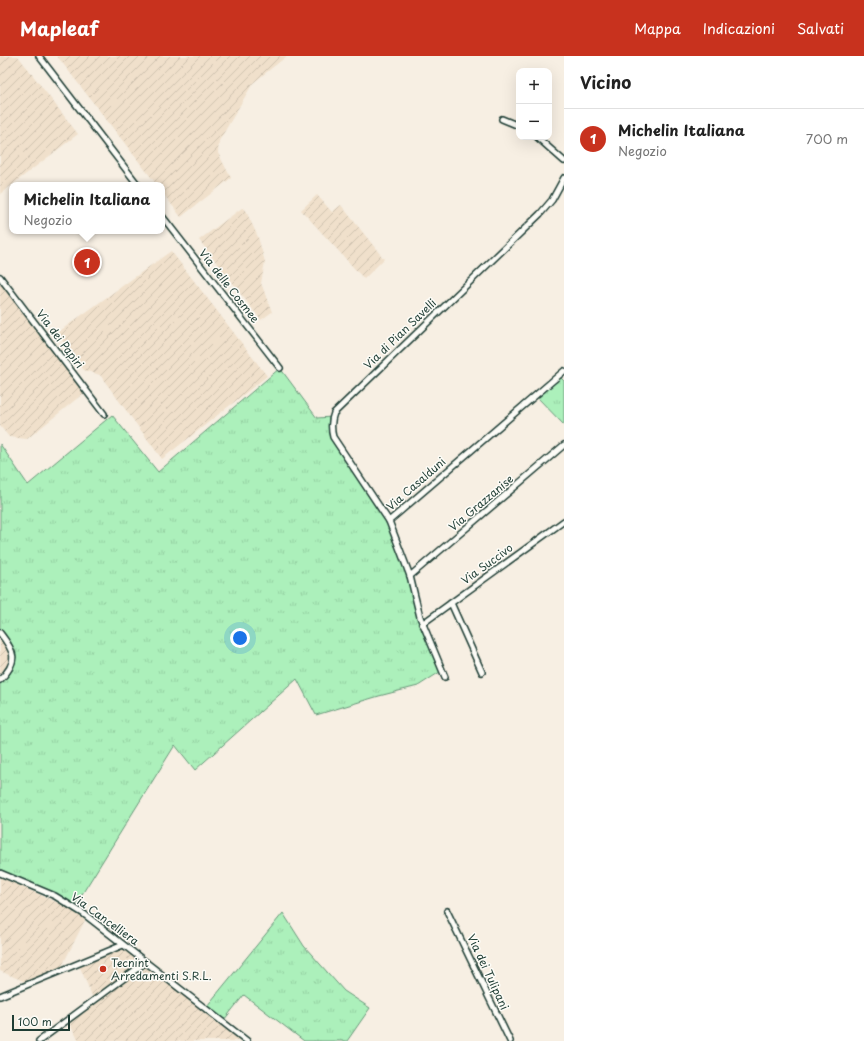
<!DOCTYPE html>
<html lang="it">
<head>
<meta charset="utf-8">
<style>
  body { margin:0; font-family:"Playpen Sans",sans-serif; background:#f2f2f2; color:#222 }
  .controls { position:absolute; right:12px; top:12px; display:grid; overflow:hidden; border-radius:8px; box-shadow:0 4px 16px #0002 }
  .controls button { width:36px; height:36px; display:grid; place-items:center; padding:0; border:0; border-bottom:1px solid #e0e0e0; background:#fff; color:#222; font:20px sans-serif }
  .scale { position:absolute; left:12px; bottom:10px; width:58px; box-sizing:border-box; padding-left:4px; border:2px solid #1f3d34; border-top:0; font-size:11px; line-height:14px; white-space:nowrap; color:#1f3d34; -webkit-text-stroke:3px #fdfcf7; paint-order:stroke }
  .you { position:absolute; left:240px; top:582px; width:14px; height:14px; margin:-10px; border:3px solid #fff; border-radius:50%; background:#1a73e8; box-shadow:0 0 0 6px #1a73e833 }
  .badge { display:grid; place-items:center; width:26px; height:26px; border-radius:50%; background:#c8321e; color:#fff; font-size:13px; font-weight:700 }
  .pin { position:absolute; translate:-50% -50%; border:2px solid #fff; box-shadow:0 1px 4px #0006 }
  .popup { position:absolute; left:9px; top:126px; width:156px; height:52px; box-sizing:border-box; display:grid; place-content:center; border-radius:8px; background:#fff; filter:drop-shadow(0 1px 3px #0005); font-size:13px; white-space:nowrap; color:#767676 }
  .popup b { font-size:15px; color:#222 }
  .popup::after { content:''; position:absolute; left:50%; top:100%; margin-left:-8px; border:8px solid transparent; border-top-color:#fff }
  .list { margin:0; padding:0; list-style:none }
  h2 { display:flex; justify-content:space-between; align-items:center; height:52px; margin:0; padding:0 16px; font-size:17px }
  h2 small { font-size:13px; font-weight:400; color:#767676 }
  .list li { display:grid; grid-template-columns:26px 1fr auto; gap:12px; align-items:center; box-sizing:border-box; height:60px; padding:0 16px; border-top:1px solid #e0e0e0 }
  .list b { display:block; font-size:15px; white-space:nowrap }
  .list p { margin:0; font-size:13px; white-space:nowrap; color:#767676 }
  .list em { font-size:13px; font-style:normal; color:#767676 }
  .map { position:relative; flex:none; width:564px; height:985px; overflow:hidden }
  header { display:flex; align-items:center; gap:24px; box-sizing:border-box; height:56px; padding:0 20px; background:#c8321e; color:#fff }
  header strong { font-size:19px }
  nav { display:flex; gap:22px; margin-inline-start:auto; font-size:14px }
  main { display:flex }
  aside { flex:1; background:#fff }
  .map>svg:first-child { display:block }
  .industrial { fill:url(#industrial-furrows) }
  .grass { fill:url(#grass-tufts); stroke:#669678 }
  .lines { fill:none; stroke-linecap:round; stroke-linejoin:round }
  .minor-casing { stroke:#1f3d34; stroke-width:8 }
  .minor { stroke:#fdfcf7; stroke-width:5 }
  .poi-dot { fill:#c8321e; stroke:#fdfcf7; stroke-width:1.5 }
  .labels { text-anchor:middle; stroke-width:3; stroke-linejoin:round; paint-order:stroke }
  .street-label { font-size:11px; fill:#1f3d34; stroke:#fdfcf7 }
  .poi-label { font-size:11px; fill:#1f3d34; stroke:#fdfcf7; text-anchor:start }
</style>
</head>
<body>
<header>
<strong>Mapleaf</strong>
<nav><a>Mappa</a><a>Indicazioni</a><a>Salvati</a></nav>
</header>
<main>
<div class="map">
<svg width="564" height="985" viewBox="0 0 564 985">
  <defs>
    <pattern id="industrial-furrows" width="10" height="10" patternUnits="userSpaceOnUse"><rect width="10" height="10" fill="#f0e0cb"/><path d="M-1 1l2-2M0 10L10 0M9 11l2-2" fill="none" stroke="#cdc1af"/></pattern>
    <pattern id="grass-tufts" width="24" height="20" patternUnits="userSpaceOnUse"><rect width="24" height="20" fill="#acf0bb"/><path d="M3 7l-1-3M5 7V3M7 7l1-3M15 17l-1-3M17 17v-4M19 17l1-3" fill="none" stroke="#94cfa1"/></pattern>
  </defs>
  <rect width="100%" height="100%" fill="#f7efe3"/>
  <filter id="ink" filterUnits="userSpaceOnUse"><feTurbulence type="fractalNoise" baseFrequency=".025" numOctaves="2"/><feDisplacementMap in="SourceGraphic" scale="8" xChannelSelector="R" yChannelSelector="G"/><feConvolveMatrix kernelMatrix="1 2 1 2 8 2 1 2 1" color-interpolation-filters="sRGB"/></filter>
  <g filter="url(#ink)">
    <g class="industrial">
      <polygon points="0,0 18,0 78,78 0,138"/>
      <polygon points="57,0 287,0 253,27 219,85 218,97 231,122 181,161 162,136 162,129 157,129"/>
      <polygon points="317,139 332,156 341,149 384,203 364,223 301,154"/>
      <polygon points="242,152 245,153 258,181 265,206 261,227 272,256 261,264 199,184"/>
      <polygon points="171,195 267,320 162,403 100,319 84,314 57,277"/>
      <polygon points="0,224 85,336 27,383 9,381 0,370"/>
      <polygon points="0,577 10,590 12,607 0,623"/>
      <polygon points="0,821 67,851 85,864 60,914 28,927 0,915"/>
      <polygon points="122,891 142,906 93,942 79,909"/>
      <polygon points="145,909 242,985 79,985 69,967"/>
    </g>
    <g class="grass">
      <polygon points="280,312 317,362 332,361 332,377 389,465 410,520 417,553 443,614 418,630 379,640 316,659 297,623 195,714 175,689 74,851 0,817 0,623 12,607 10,590 0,577 0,388 28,429 112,359 158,416"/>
      <polygon points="560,321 564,325 564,369 537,341"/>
      <polygon points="283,857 304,890 344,935 370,952 347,985 304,985 244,939 224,964 207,950"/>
    </g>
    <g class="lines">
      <defs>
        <g id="minor">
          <polyline points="39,0 138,129"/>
          <polyline points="502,63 519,70"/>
          <polyline points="537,81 564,105"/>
          <polyline points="162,160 280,312"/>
          <polyline points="0,221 104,358"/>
          <path d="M389 465 333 381C331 374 331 364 334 357L540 158 552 144 564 122"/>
          <polyline points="410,520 564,389"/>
          <polyline points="451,547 482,616"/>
          <polyline points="422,568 564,465"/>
          <path d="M0 577C15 596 19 605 0 624"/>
          <polyline points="445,621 420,561 410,520 389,465 564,315"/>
          <polyline points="0,817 55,840 84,858 247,985"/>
          <polyline points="447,855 510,985"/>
          <polyline points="0,940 123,889"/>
          <polyline points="39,985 146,906"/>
        </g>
      </defs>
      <use href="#minor" class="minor-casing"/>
      <use href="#minor" class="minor"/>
    </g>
  </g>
  <circle class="poi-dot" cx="103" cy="913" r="4"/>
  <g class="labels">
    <g class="street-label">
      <text transform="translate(229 230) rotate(52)" y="4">Via delle Cosmee</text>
      <text transform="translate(400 278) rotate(-44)" y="4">Via di Pian Savelli</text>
      <text transform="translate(60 283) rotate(53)" y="4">Via dei Papiri</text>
      <text transform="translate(416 428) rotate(-41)" y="4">Via Casalduni</text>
      <text transform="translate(481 447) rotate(-40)" y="4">Via Grazzanise</text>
      <text transform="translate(487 508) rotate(-36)" y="4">Via Succivo</text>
      <text transform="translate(105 863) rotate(36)" y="4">Via Cancelliera</text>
      <text transform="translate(488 916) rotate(65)" y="4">Via dei Tulipani</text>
    </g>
    <g class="poi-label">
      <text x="111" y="911">Tecnint<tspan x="111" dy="13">Arredamenti S.R.L.</tspan></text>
    </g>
  </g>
</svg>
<div class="controls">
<button>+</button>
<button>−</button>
</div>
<div class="scale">100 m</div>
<div class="you"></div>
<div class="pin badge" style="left:87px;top:206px">1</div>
<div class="popup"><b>Michelin Italiana</b>Negozio</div>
</div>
<aside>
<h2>Vicino<small></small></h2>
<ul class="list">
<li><span class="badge">1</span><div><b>Michelin Italiana</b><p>Negozio</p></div><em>700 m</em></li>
</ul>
</aside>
</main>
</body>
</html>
